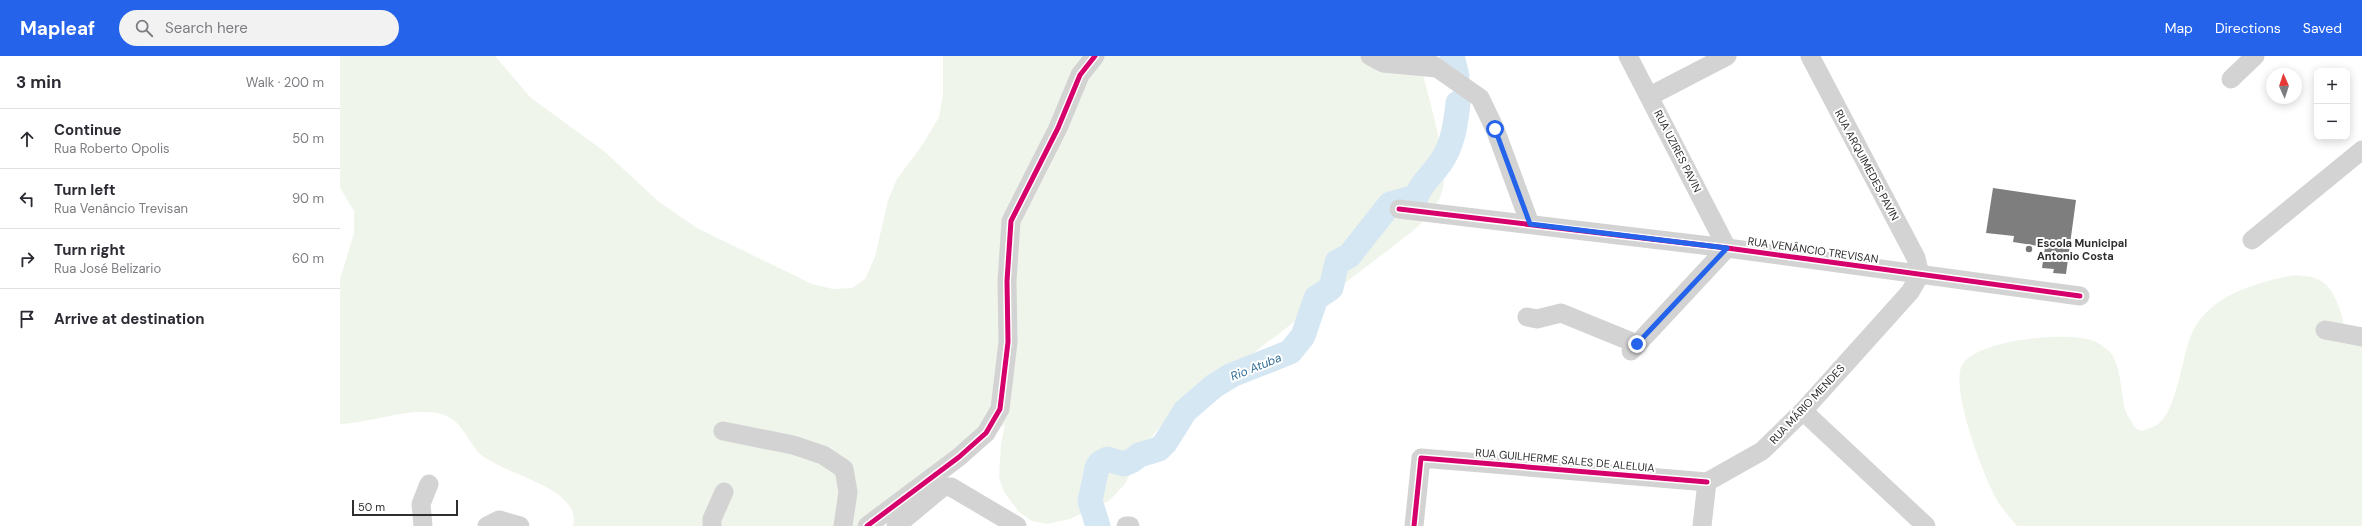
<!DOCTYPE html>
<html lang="en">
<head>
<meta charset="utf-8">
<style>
  body { margin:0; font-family:"DM Sans",sans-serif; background:#f2f2f3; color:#2b2b33 }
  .controls { position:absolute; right:12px; top:12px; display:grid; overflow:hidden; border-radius:8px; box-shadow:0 2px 10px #0003 }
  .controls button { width:36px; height:36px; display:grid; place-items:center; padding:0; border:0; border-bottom:1px solid #e1e1e2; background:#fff; color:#2b2b33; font:20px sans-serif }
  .compass { position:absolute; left:1926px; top:12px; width:36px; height:36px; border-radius:50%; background:#fff; box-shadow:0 2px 10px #0003; rotate:357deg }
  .scale { position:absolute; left:12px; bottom:10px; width:106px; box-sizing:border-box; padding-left:4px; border:2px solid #2e2e2e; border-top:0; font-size:11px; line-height:14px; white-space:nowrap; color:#2e2e2e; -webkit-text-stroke:3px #fff; paint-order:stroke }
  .stop { position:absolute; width:12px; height:12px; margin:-9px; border:3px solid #2563eb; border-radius:50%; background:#fff }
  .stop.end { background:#2563eb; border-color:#fff; box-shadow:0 1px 4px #0008 }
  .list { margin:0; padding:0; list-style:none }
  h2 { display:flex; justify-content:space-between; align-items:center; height:52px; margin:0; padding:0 16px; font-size:17px }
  h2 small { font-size:13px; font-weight:400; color:#7c7c81 }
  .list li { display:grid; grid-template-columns:26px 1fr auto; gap:12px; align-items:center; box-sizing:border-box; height:60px; padding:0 16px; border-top:1px solid #e1e1e2 }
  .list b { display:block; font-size:15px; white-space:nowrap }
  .list p { margin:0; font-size:13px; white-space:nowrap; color:#7c7c81 }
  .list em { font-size:13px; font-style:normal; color:#7c7c81 }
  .icon { flex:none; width:22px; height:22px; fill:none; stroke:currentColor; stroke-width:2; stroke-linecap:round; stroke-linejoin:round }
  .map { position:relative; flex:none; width:2022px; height:470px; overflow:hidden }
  header { display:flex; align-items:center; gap:24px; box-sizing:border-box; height:56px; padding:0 20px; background:#2563eb; color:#fff }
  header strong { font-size:19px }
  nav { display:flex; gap:22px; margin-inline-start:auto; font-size:14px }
  .search { width:280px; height:36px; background:#f2f2f3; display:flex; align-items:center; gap:10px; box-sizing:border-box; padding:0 14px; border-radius:22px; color:#7c7c81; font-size:15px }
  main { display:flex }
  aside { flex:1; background:#fff }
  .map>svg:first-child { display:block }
  .green { fill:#f0f5eb }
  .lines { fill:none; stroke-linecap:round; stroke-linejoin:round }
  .river { stroke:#d6e7f4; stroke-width:25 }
  .building { fill:#7e7e7e }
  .minor { stroke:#d3d3d3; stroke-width:19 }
  .cycleway-casing { stroke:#fff; stroke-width:8 }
  .cycleway { stroke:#d6006c; stroke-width:5 }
  .route { stroke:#2563eb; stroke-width:5 }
  .poi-dot { fill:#777; stroke:#fff; stroke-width:1.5 }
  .labels { text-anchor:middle; stroke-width:4; stroke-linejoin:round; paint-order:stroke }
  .street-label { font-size:11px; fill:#2e2e2e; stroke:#fff }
  .poi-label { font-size:11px; font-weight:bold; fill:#2e2e2e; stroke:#fff; text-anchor:start }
  .water-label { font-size:12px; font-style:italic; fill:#346f99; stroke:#fff }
</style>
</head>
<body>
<header>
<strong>Mapleaf</strong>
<div class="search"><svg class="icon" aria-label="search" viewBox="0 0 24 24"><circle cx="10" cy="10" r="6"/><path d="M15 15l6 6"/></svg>Search here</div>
<nav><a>Map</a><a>Directions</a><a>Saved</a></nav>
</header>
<main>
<aside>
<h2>3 min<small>Walk · 200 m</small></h2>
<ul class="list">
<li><svg class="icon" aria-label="ahead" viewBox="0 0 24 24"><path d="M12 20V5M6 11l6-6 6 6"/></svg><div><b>Continue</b><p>Rua Roberto Opolis</p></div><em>50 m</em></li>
<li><svg class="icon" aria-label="left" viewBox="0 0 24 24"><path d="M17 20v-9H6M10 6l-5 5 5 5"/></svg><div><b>Turn left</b><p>Rua Venâncio Trevisan</p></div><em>90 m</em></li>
<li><svg class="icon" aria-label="right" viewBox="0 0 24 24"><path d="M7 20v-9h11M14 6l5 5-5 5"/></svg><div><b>Turn right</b><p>Rua José Belizario</p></div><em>60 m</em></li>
<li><svg class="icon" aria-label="arrive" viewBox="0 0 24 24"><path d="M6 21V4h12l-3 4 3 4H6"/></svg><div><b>Arrive at destination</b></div></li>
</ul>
</aside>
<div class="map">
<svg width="2022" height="470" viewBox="0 0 2022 470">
  <rect width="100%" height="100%" fill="#fff"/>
  <g class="green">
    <path d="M0 0H155L191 42 264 95 319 146 357 172 472 228 493 233 512 232 525 223 535 201 548 144 557 123 583 88 599 61 603 38V0H1078C1085 30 1111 110 1102 136 1097 152 1085 164 1073 175L856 341 818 373 803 392 785 428 769 445 730 463 707 468 692 465 679 456 664 436 659 421 661 388 665 368 538 470H233C242 434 173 420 151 405 147 403 142 400 139 397 125 381 120 360 96 357 64 352 32 367 0 368V223L14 177V155L0 132Z"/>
    <path d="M1954 219C1961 220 1969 220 1975 222 1997 229 2002 262 2007 280L2022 288V470H1677C1671 463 1665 456 1660 449 1646 428 1606 325 1624 306 1644 283 1727 275 1754 285 1759 287 1765 292 1769 295 1781 307 1781 338 1785 353 1787 360 1792 366 1795 372L1802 375C1807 373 1813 371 1817 369 1839 353 1841 297 1854 273 1873 238 1918 226 1954 219Z"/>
  </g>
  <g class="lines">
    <g class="river">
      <polyline points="1112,0 1117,20"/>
      <path d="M758 470 750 445 757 412 760 407 767 403 784 408 793 404 799 399 819 393 825 387 845 355 874 330 892 319 950 296 963 280 976 242 991 232 997 206 1009 200 1050 148 1076 141C1081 127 1093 118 1101 106 1113 89 1116 66 1118 47"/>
    </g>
  </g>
  <polygon class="building" points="1653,132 1736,144 1726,218 1713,217 1714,213 1702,212 1705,191 1673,186 1674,180 1646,177"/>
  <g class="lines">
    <g class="minor">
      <polyline points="1030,0 1043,7 1097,12"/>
      <polyline points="1080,0 1140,42 1155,73 1190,168"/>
      <polyline points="1288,0 1387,192 1291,295"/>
      <polyline points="1470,0 1576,202 1580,219"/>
      <polyline points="1891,23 1915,0"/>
      <polyline points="1310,40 1387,0"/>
      <polyline points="1059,153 1387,192 1740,240"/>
      <polyline points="1912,184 2022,94"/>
      <polyline points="1187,261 1197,263 1221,257 1297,288"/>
      <polyline points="1985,274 2022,281"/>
      <polyline points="1463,355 1586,470"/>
      <polyline points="383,375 453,389 483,399 504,413 508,436 503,470"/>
      <polyline points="1367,426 1422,395 1463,355 1570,236 1580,219"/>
      <polyline points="83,470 81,448 89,428"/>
      <polyline points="147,470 159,464 180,470"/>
      <polyline points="372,470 372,463 384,436"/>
      <polyline points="527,470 619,401 646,377 660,353 668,286 667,225 671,165 718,72 740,19 755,0"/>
      <polyline points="556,470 603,431 611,431 677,470"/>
      <polyline points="786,470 790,470"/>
      <polyline points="1074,470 1081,402 1367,426"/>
      <polyline points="1362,470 1367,426"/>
    </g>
    <defs>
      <g id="cycleway">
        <polyline points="1059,153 1387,192 1740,240"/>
        <polyline points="527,470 619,401 646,377 660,353 668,286 667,225 671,165 718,72 740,19 755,0"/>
        <polyline points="1074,470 1081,402 1367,426"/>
      </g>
    </defs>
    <use href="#cycleway" class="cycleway-casing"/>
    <use href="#cycleway" class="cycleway"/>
  </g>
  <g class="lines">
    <polyline class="route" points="1155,73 1190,168 1387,192 1297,288"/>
  </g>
  <circle class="poi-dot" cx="1689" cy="193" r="4"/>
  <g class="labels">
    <g class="street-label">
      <text transform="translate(1338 95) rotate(63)" y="4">RUA UZIRES PAVIN</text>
      <text transform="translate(1527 109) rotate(62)" y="4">RUA ARQUIMEDES PAVIN</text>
      <text transform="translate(1473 194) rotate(8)" y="4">RUA VENÂNCIO TREVISAN</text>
      <text transform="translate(1467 348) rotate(-47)" y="4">RUA MÁRIO MENDES</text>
      <text transform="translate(1225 404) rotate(5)" y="4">RUA GUILHERME SALES DE ALELUIA</text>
    </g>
    <g class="poi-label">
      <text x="1697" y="191">Escola Municipal<tspan x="1697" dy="13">Antonio Costa</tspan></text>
    </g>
    <g class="water-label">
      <text transform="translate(916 311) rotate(-22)" y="4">Rio Atuba</text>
    </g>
  </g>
</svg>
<div class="controls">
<button>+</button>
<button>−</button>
</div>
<svg class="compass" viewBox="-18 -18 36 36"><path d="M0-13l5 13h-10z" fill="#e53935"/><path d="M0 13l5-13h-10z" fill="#7c7c81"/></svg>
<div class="scale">50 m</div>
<div class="stop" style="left:1155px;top:73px"></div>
<div class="stop end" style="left:1297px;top:288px"></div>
</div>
</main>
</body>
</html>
